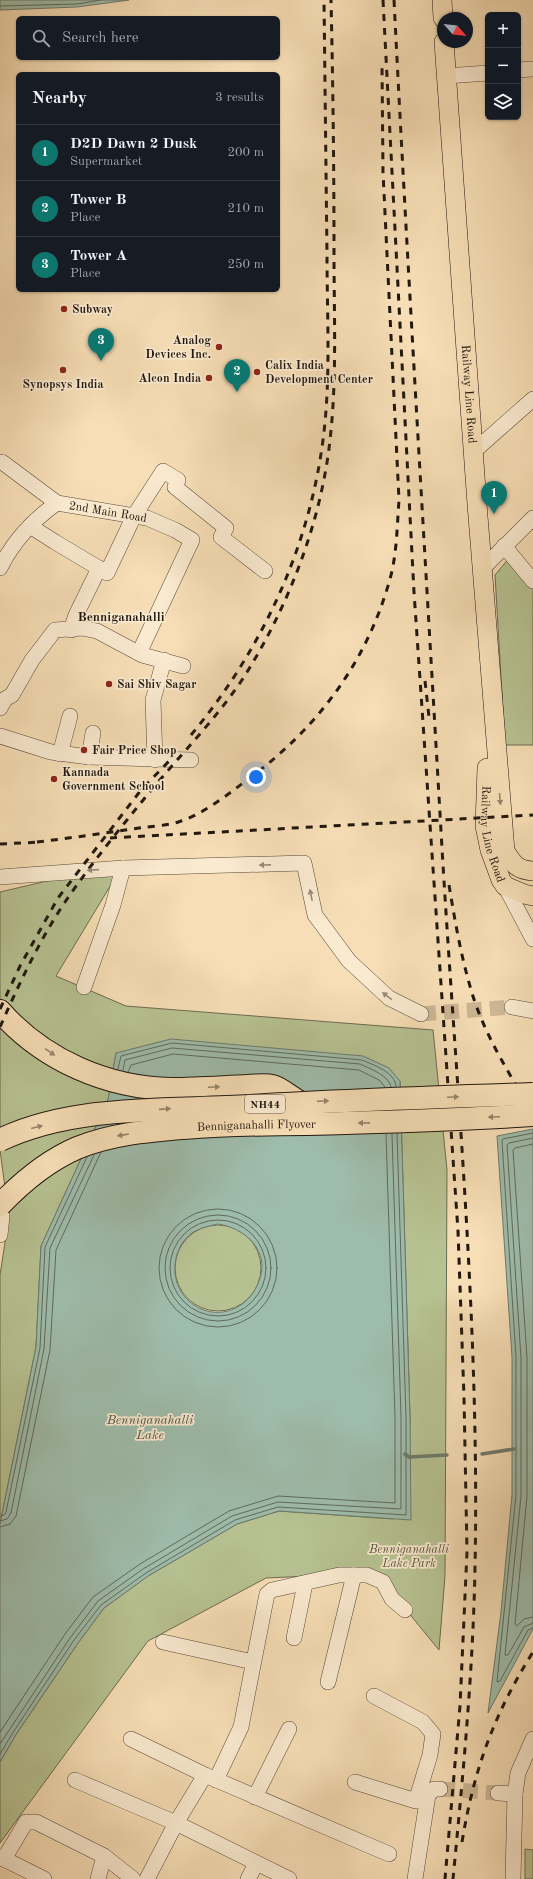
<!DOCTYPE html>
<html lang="en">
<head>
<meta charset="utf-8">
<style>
  body { margin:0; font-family:"Old Standard TT",serif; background:#20242c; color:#f1f3f6 }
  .controls { position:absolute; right:12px; top:12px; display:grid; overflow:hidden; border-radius:6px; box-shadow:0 1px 3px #0004 }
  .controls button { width:36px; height:36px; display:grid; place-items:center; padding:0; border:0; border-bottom:1px solid #363941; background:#171b24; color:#f1f3f6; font:20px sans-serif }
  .compass { position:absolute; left:437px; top:12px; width:36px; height:36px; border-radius:50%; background:#171b24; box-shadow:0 1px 3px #0004; rotate:117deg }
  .you { position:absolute; left:256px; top:777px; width:14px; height:14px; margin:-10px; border:3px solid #fff; border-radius:50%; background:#1a73e8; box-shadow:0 0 0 6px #1a73e833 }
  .badge { display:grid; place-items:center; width:26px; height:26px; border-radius:50%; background:#0f766e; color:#fff; font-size:13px; font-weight:700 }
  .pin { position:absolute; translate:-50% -33px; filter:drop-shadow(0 1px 2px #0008) }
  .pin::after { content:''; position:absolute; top:21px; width:14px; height:12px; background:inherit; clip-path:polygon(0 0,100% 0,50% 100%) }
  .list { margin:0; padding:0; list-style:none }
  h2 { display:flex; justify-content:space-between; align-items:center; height:52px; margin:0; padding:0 16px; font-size:17px }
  h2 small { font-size:13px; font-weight:400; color:#9ea1a6 }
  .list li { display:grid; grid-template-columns:26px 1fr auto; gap:12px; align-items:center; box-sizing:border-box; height:56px; padding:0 16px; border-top:1px solid #363941 }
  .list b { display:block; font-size:15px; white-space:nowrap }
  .list p { margin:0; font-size:13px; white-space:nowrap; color:#9ea1a6 }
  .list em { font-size:13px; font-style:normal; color:#9ea1a6 }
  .icon { flex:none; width:22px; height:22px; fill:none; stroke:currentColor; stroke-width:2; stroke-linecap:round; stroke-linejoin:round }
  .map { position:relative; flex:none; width:533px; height:1879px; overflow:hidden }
  .search { position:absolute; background:#171b24; box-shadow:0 1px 3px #0004; left:16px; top:16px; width:264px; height:44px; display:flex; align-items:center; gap:10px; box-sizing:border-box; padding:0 14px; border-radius:6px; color:#9ea1a6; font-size:15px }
  .panel { position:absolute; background:#171b24; box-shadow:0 1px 3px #0004; left:16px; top:72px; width:264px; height:220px; border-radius:6px }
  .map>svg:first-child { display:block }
  .green { fill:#b7c292; stroke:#6c6c50 }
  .water { fill:#9ebcab; stroke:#6c7a6d; fill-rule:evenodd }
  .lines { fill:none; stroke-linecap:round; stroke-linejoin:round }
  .shore { stroke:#5f6a5d; stroke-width:1 }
  .stream { stroke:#6c7a6d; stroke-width:3.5 }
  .minor-tunnel { stroke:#ccb695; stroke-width:15; stroke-dasharray:15 8; stroke-linecap:butt }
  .minor-casing { stroke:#564939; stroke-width:16 }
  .major-casing { stroke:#20170f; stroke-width:20 }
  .highway-casing { stroke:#20170f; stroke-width:24 }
  .minor { stroke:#faead0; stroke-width:15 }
  .major { stroke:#f7deb6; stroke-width:19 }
  .highway { stroke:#f7deb6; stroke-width:22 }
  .rail { stroke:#20170f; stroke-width:3; stroke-dasharray:7 7; stroke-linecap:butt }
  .highway-bridge-casing { stroke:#20170f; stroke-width:24; stroke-linecap:butt }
  .highway-bridge { stroke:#f7deb6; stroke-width:22 }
  .oneway { fill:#96846b }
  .oneway2 { fill:#988b79 }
  .poi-dot { fill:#8f2418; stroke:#faead0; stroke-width:1.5 }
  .labels { text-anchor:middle; stroke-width:3.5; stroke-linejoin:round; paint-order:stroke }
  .shield { fill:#faead0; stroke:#615649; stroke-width:1 }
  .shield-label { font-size:11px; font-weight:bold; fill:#20170f }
  .poi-label { font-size:12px; font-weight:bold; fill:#20170f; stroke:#faead0; text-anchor:start }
  .street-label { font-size:12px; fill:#20170f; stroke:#faead0 }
  .park-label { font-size:12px; font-style:italic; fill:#55533d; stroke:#faead0 }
  .neighbourhood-label { font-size:13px; font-weight:bold; fill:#20170f; stroke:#faead0 }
  .water-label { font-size:13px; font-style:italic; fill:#4c5146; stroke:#faead0 }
</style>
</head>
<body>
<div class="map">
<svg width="533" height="1879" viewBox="0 0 533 1879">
  <rect width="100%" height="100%" fill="#f7deb6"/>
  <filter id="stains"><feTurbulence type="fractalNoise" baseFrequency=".005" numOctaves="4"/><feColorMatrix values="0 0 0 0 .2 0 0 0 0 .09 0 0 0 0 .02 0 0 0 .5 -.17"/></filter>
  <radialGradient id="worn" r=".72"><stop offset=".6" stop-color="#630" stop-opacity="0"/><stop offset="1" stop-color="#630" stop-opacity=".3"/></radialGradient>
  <g class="green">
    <polygon points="510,557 533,584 533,745 505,745 495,575"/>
    <polygon points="118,873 56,976 126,1006 433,1030 447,1170 445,1576 439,1650 376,1573 266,1578 148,1641 0,1843 0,1762 15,1736 78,1643 104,1608 148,1576 237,1524 279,1511 393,1519 409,1457 410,1417 400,1081 116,1053 108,1100 41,1246 36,1347 0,1524 0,1275 9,1217 0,1150 0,892 60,878"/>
    <circle cx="218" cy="1268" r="43"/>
    <polygon points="525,1849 533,1850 533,1879 525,1879"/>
  </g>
  <g class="water">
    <polygon points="0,0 129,0 77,7 0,10"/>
    <path d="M171 1039 363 1056 389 1068 400 1081 410 1417 411 1520 279 1511 237 1524 148 1576 104 1608 78 1643 15 1736 0 1762V1524L36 1347 41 1246 108 1100 116 1053ZM218 1224C245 1228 271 1251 259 1281 247 1314 208 1324 184 1296 169 1278 173 1246 192 1233 200 1228 208 1226 218 1224Z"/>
    <polygon points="533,1129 533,1629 488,1713 501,1612 512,1495 512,1357 497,1136"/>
  </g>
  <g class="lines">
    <g class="shore">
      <polyline points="0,6 77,4 101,0"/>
      <path d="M118 1069 121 1056 172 1043 362 1060C373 1065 396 1072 396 1087"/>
      <path d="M123 1070 125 1060 172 1048 360 1064C370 1069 389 1075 391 1087"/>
      <polyline points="128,1072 131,1065 173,1054 359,1070 379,1080 385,1087"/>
      <polyline points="533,1133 503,1139 502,1141 516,1357 516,1495 497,1682 500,1681 528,1630 533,1628"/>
      <polyline points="533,1138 509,1143 507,1145 521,1358 521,1496 505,1655 508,1655 524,1627 533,1623"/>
      <polyline points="533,1144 515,1148 513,1150 527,1358 527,1496 515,1624 517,1626 524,1619 533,1617"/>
      <circle cx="218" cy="1268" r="59"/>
      <circle cx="218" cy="1268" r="53"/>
      <circle cx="218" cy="1268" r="48"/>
      <polyline points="0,1516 4,1515 6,1512 40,1348 45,1247 87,1157"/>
      <polyline points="0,1521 7,1519 11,1513 44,1349 50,1248 94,1155"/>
      <polyline points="0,1527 10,1524 16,1516 50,1350 56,1250 101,1152"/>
      <polyline points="0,1732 65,1634 93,1597 140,1564 229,1511 278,1496 395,1503 395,1417 386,1134"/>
      <polyline points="0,1744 70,1638 98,1601 143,1569 232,1516 278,1502 401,1509 401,1417 392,1134"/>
      <polyline points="0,1754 12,1734 74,1640 101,1605 146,1573 235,1520 278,1507 406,1515 406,1417 397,1133"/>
    </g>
    <g class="stream">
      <polyline points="405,1454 409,1457 447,1455"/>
      <polyline points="482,1454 514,1449"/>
    </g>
    <g class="minor-tunnel">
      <polyline points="421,1014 512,1007"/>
      <polyline points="440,1789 498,1793"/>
    </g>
    <defs>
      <g id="minor">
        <polyline points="518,70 533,69"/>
        <polyline points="446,76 488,73"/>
        <polyline points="473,452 533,399"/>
        <polyline points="2,462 57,503"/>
        <polyline points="30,526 55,542 107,573 134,516 163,471 178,480 175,487 226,528 221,537 265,571"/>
        <polyline points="504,546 533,581"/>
        <path id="s1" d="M0 568C13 542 33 520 57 503L147 518 175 530 192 540 139 653"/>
        <polyline points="483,568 533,518"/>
        <polyline points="71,630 76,615 99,568"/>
        <polyline points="0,708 5,699 12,695 32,660 55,630 82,628 97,631 142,655 183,666"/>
        <polyline points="0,736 51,752 89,757 191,760"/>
        <polyline points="60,754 70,716"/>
        <polyline points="89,757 93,733"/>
        <polyline points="155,760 153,700 164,660"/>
        <polyline points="0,877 123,868 304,863 315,915 349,961 389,998 421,1014"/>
        <polyline points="505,886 533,939"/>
        <polyline points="84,987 113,905 123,868"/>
        <polyline points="512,1007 533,1011"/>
        <polyline points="0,1197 2,1216 0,1235"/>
        <polyline points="294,1638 305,1584"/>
        <polyline points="163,1642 253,1662"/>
        <polyline points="328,1682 354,1575"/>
        <polyline points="131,1739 205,1775"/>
        <polyline points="75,1780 176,1823 205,1775 389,1854"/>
        <polyline points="216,1780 241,1727 267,1594 272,1590 339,1575 367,1575 383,1582 392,1599 405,1610"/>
        <polyline points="355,1782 416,1801 430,1755 433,1734 423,1722 374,1696"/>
        <polyline points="498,1793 515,1794"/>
        <polyline points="255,1797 289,1729"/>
        <polyline points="0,1857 44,1879"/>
        <polyline points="4,1859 26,1822 36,1822 104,1856 133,1879"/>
        <polyline points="98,1879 104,1856"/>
        <polyline points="147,1879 176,1823 289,1879"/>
        <polyline points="248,1879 256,1864"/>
        <polyline points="415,1879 428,1795 434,1789 440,1789"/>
        <polyline points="513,1879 515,1794 518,1773 533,1739"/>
      </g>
      <g id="major">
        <polyline points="442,0 443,18"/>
        <path id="s2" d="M444 42 477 504 505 851C513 864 517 870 533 871"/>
        <path id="s3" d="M487 768 485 826 490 850 501 880 505 886 524 894 533 896"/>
      </g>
      <path id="highway" d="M0 1011C43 1060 107 1088 172 1089 197 1089 223 1087 248 1086 255 1086 265 1084 272 1086 281 1088 290 1097 298 1101"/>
    </defs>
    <use href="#minor" class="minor-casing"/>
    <use href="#major" class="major-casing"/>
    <use href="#highway" class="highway-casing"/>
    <use href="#minor" class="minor"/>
    <use href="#major" class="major"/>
    <use href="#highway" class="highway"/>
    <g class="rail">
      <polyline points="383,0 414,592 458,1231 464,1397 467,1552 460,1706 445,1879"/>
      <path d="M394 0C408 277 425 554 441 831 455 1076 480 1322 475 1568 473 1672 463 1775 453 1879"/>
      <polyline points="425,681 429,717"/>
      <path d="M191 735C261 651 309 549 323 440 331 379 327 316 327 255 326 170 325 85 324 0"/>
      <polyline points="110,838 533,815"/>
      <path d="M37 842C71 838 105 833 139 828 152 826 168 826 181 821 205 813 227 795 247 780 317 729 367 662 390 579 397 554 397 526 399 500L383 172 382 64"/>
      <polyline points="0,844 42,842"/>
      <path d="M449 885C455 921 461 957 472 993 485 1036 510 1075 533 1113"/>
      <polyline points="0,1009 20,966 58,898 141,790 172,758"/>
      <path d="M0 1027C19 984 39 941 65 902 89 867 117 832 144 799 177 758 215 721 244 677 288 607 321 523 330 440 337 379 334 316 334 254 334 169 333 85 331 0"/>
      <path d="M462 1842C474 1769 494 1714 533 1652"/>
    </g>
    <defs>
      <g id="highway-bridge">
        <path d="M0 1140C75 1104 169 1111 250 1106 344 1100 438 1097 533 1094"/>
        <path id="s4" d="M0 1205C22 1182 47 1161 77 1148 111 1134 148 1131 183 1128 225 1125 266 1124 307 1124 383 1122 458 1120 533 1115"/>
      </g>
    </defs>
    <use href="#highway-bridge" class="highway-bridge-casing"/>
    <use href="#highway-bridge" class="highway-bridge"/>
  </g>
  <defs><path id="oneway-solid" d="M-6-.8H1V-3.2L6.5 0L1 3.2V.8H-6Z"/></defs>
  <g class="oneway">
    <use href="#oneway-solid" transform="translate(500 799) rotate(85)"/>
    <use href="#oneway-solid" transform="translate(50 1052) rotate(34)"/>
    <use href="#oneway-solid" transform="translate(214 1087) rotate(-2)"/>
    <use href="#oneway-solid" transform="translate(453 1097) rotate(-2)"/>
    <use href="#oneway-solid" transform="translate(323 1101) rotate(-2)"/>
    <use href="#oneway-solid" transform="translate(165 1109) rotate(-4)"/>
    <use href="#oneway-solid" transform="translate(494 1117) rotate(177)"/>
    <use href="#oneway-solid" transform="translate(364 1123) rotate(179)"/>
    <use href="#oneway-solid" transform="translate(37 1127) rotate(-14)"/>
    <use href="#oneway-solid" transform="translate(123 1135) rotate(171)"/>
  </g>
  <g class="oneway2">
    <use href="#oneway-solid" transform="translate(265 865) rotate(179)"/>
    <use href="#oneway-solid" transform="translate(93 870) rotate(176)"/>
    <use href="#oneway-solid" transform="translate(311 895) rotate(-101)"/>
    <use href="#oneway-solid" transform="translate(387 996) rotate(-142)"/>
  </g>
  <g class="poi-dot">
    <circle cx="64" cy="309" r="4"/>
    <circle cx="219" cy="347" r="4"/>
    <circle cx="63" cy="370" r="4"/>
    <circle cx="257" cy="372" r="4"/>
    <circle cx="209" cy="378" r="4"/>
    <circle cx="109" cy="684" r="4"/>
    <circle cx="84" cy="750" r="4"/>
    <circle cx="54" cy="779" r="4"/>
  </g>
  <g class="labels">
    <rect class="shield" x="245" y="1095" width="40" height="18" rx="3"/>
    <g class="shield-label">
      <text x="265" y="1108">NH44</text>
    </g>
    <g class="poi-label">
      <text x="72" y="313">Subway</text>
      <text x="211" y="344" text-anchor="end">Analog<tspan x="211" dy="14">Devices Inc.</tspan></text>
      <text x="265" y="369">Calix India<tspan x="265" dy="14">Development Center</tspan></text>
      <text x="201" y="382" text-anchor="end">Alcon India</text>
      <text x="63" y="388" text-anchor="middle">Synopsys India</text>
      <text x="117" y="688">Sai Shiv Sagar</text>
      <text x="92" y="754">Fair Price Shop</text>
      <text x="62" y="776">Kannada<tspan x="62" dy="14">Government School</tspan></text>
    </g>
    <g class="street-label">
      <text dy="4" stroke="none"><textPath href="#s2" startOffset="353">Railway Line Road</textPath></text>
      <text dy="4" stroke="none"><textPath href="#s1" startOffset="139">2nd Main Road</textPath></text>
      <text dy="4" stroke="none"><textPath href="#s3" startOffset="67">Railway Line Road</textPath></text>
      <text dy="4" stroke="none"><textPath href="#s4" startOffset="278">Benniganahalli Flyover</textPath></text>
    </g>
    <g class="park-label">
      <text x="409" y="1553">Benniganahalli<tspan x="409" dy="14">Lake Park</tspan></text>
    </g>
    <g class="neighbourhood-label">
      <text x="121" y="621">Benniganahalli</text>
    </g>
    <g class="water-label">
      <text x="150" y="1424">Benniganahalli<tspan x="150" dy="15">Lake</tspan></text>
    </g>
  </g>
  <rect width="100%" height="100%" filter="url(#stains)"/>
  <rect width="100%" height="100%" fill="url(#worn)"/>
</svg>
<div class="controls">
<button>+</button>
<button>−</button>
<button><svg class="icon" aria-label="layers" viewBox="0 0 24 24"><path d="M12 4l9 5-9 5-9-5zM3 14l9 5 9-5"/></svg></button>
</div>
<svg class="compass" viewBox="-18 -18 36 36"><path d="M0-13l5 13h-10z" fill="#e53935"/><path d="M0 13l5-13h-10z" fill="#9ea1a6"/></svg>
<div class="you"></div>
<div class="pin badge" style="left:494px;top:514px">1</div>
<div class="pin badge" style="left:237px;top:392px">2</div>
<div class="pin badge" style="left:101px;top:361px">3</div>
<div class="search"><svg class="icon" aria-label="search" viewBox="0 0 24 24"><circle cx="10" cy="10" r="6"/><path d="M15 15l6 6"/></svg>Search here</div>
<section class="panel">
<h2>Nearby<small>3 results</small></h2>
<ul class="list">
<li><span class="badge">1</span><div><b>D2D Dawn 2 Dusk</b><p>Supermarket</p></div><em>200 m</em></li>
<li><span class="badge">2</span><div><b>Tower B</b><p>Place</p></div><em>210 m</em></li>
<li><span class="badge">3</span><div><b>Tower A</b><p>Place</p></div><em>250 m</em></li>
</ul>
</section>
</div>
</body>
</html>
